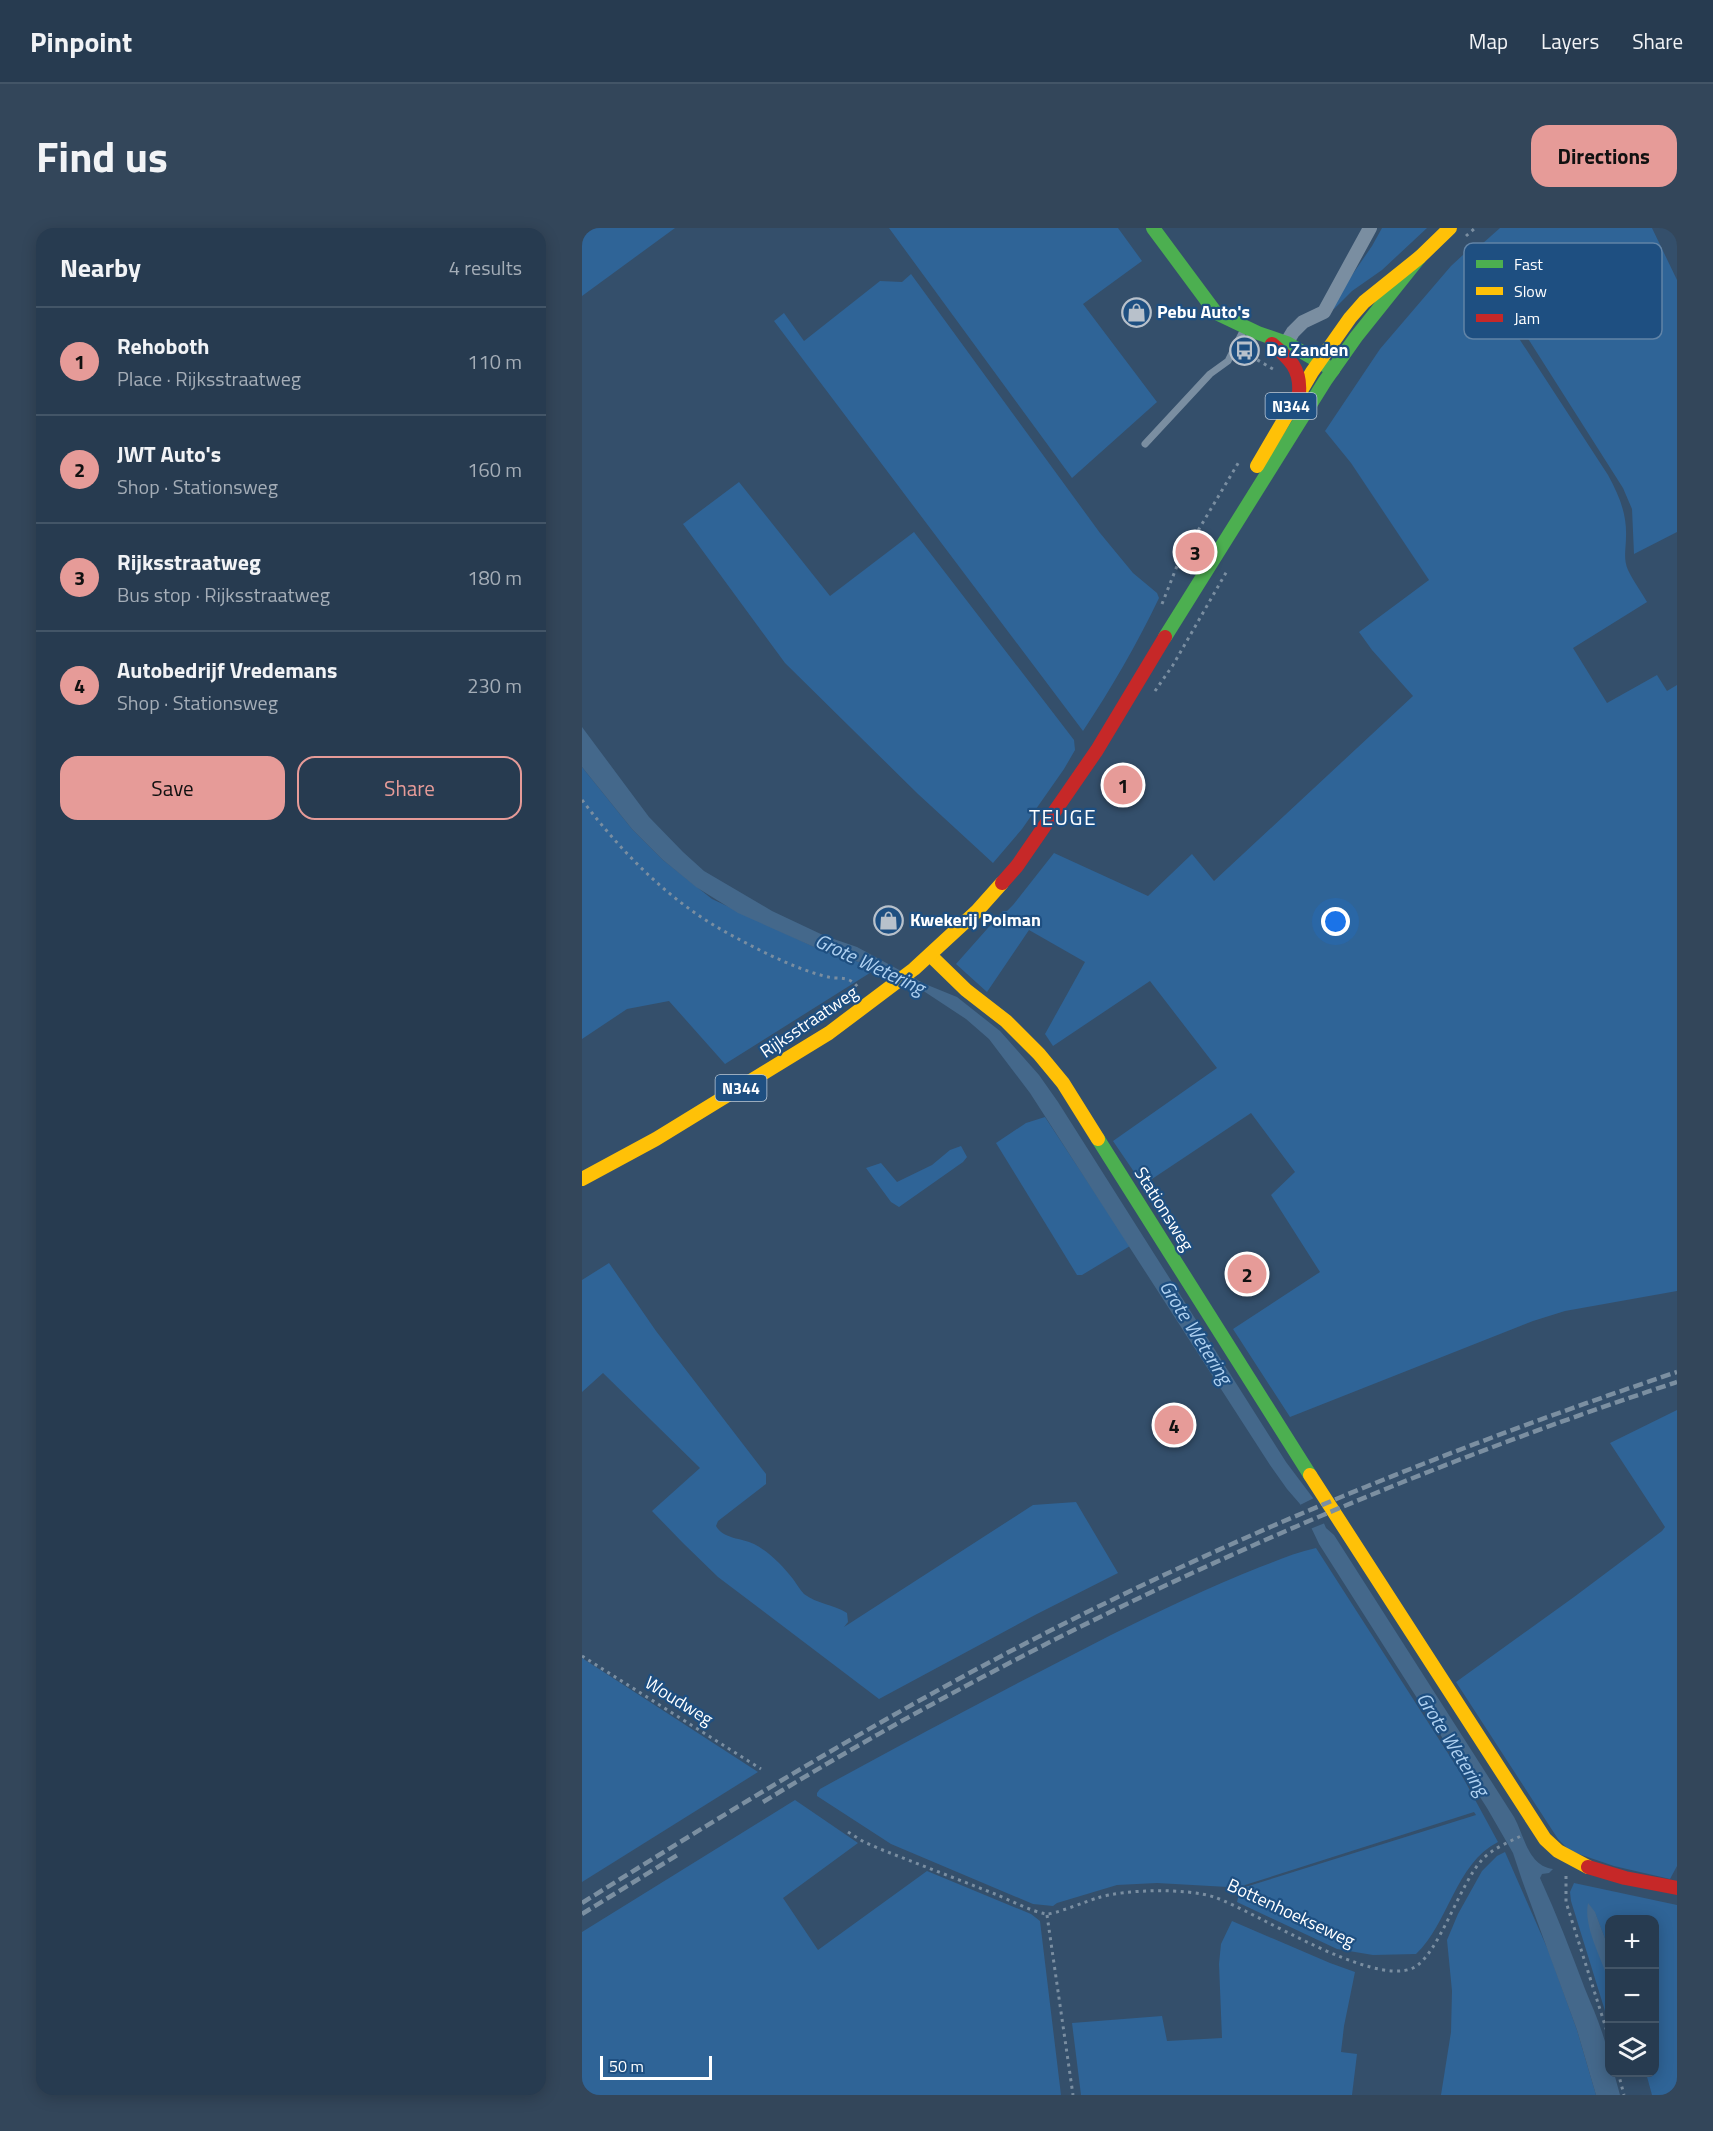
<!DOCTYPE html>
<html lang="en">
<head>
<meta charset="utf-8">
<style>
  body { margin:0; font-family:"Titillium Web",sans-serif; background:#33465a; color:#f1f3f6 }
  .controls { position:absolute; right:18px; bottom:18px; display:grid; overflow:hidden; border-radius:12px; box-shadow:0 3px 15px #0003 }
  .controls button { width:54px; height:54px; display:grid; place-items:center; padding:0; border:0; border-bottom:2px solid #435567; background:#273b50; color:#f1f3f6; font:30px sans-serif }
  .scale { position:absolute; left:18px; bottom:15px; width:112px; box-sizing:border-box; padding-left:6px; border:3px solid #fff; border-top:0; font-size:16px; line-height:21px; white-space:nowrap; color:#fff; -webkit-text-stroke:4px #1e4f81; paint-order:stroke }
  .you { position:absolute; left:754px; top:694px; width:21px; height:21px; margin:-15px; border:4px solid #fff; border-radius:50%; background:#1a73e8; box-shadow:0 0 0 9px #1a73e833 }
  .badge { display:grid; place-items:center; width:39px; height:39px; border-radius:50%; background:#e69b98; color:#111; font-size:20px; font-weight:700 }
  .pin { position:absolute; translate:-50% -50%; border:3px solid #fff; box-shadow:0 2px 6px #0006 }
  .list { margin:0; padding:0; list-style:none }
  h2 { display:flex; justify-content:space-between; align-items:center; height:78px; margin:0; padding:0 24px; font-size:26px }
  h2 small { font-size:20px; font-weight:400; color:#a4adb7 }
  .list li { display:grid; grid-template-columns:39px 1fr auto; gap:18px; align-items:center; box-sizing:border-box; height:108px; padding:0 24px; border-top:2px solid #435567 }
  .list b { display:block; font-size:22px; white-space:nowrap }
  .list p { margin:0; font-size:20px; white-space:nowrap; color:#a4adb7 }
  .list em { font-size:20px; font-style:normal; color:#a4adb7 }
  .actions { display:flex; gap:12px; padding:18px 24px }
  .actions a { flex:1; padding:14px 0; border:2px solid #e69b98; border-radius:18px; text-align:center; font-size:21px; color:#e69b98 }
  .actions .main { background:#e69b98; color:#111 }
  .icon { flex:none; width:33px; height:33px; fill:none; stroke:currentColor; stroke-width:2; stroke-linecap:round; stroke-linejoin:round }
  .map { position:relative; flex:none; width:1095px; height:1867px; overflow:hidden; border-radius:18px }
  header { display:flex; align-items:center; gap:36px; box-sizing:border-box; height:84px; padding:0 30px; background:#273b50; border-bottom:2px solid #435567 }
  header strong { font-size:28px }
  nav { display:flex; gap:33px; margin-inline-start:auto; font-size:21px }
  .intro { display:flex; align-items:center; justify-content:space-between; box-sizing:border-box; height:144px; padding:0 36px }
  h1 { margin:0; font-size:42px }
  .button { padding:15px 27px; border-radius:18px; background:#e69b98; color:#111; font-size:21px; font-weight:700 }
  main { display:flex; gap:36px; padding:0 36px }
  aside { flex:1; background:#273b50; border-radius:18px; box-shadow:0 3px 15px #0003 }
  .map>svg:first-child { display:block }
  .green { fill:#2f6497; fill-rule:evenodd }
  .water { fill:#44688b }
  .pier { fill:#344f6b }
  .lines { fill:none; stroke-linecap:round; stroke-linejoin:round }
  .path { stroke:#7a8ea1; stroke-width:3; stroke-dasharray:3 4.5; stroke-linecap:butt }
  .lane { stroke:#7a8ea1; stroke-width:7 }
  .street { stroke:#7a8ea1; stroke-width:14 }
  .fast { stroke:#4caf50; stroke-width:14 }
  .slow { stroke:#ffc107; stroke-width:14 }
  .jam { stroke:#c62828; stroke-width:14 }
  .rail { stroke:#7b8fa1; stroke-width:4.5; stroke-dasharray:10 4.5; stroke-linecap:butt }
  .labels { text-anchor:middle; stroke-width:4.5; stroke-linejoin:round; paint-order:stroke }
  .shield { fill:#1e4f81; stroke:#bccad9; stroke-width:1.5 }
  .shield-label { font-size:16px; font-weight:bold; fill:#fff }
  .poi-label { font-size:18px; font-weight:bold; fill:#fff; stroke:#1e4f81; text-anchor:start }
  .street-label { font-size:18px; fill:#fff; stroke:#1e4f81 }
  .water-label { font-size:20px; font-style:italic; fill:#afd1f1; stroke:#1e4f81 }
  .quarter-label { font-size:21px; letter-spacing:1.5px; fill:#fff; stroke:#1e4f81 }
  .key { fill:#1e4f81; stroke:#6284a7; stroke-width:1.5 }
  .key-label { font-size:16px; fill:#fff }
</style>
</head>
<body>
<header>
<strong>Pinpoint</strong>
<nav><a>Map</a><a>Layers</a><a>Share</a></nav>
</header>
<div class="intro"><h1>Find us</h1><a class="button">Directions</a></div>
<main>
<aside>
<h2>Nearby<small>4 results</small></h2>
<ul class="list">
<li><span class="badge">1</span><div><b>Rehoboth</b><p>Place · Rijksstraatweg</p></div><em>110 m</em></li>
<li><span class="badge">2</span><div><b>JWT Auto's</b><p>Shop · Stationsweg</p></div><em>160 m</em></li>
<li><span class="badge">3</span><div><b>Rijksstraatweg</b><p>Bus stop · Rijksstraatweg</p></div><em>180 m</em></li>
<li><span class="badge">4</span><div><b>Autobedrijf Vredemans</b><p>Shop · Stationsweg</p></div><em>230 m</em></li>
</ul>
<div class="actions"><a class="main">Save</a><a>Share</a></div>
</aside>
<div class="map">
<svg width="1095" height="1867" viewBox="0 0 1095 1867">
  <rect width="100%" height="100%" fill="#344f6b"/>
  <g class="green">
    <polygon points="0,0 93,0 0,68"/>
    <polygon points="307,0 536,0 560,33 501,76 575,174 490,250"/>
    <polygon points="800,0 845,0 800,42 770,63 752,81 748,79 790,18"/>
    <polygon points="918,0 1070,0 1095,52 1095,304 1052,326 1050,281 1041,260 891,24"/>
    <path d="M882 26 1026 247C1037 267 1045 286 1044 309 1044 320 1041 331 1046 342 1051 353 1059 363 1065 374L991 420 1025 475 1075 447 1085 463 1095 457V1063L983 1083 951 1093 708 1189 651 1101 738 1044 689 967 713 944 669 885 561 957 531 913 635 840 568 753 471 818 463 806 503 734 447 702 405 764 374 736 421 683H425L431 677 472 625 566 668 610 626 632 653 831 468 790 422 777 404 847 352 769 235 743 203 798 121 869 38Z"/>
    <path d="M329 46 518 305 551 345 575 365 577 370C555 416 529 461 501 503L192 93 202 85 222 113 298 53 320 54Z"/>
    <polygon points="157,254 248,368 332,304 492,512 493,522 482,541 440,601 411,635 336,566 203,435 101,296"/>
    <polygon points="0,539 50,601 81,632 130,671 241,723 277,734 291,743 143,836 87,773 45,781 0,811"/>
    <polygon points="463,889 548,1018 500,1047 495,1047 414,915 444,895"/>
    <polygon points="379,918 385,929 381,934 317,979 309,974 284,940 299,935 315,954 350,937 368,922"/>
    <path d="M27 1035 74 1103 184 1246V1256L136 1293 134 1298C141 1311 160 1310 172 1316 186 1323 201 1338 211 1351 214 1355 218 1362 222 1366 235 1376 251 1376 265 1385L266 1394 262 1399 451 1277 494 1274 536 1345 453 1387 297 1471 136 1349 101 1315 70 1283 118 1240 21 1145 0 1164V1052Z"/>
    <polygon points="1095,1182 1095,1638 1088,1651 1032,1638 988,1623 976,1611 874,1454 992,1369 1080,1303 1083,1299 1028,1215"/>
    <path d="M734 1320 878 1544 916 1614C873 1636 867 1695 834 1726L791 1727 755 1721 655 1674 657 1666 646 1659 575 1655 535 1657 475 1675 471 1678 451 1676 309 1616 235 1568V1565L238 1561C334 1508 431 1457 529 1407 578 1383 627 1359 678 1339 697 1332 715 1324 734 1320ZM892 1584 894 1587 660 1660 663 1657Z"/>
    <polygon points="0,1430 176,1544 0,1654"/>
    <polygon points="213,1572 276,1615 201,1670 236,1722 345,1643 449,1686 458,1693 479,1867 0,1867 0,1704"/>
    <polygon points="923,1624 967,1724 995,1802 1014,1867 859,1867 869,1804 870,1763 865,1712 876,1686 900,1643 915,1628"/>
    <polygon points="992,1655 1095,1677 1095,1867 1070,1867 1064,1845 1072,1844 1072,1692 1028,1692 1027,1721 1013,1685 1021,1732 1027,1755 1027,1796 989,1673 988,1664"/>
    <polygon points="650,1693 748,1735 773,1744 762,1798 759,1824 775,1826 770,1867 499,1867 490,1795 580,1788 585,1813 640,1810 637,1736 639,1716"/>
  </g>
  <g class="water">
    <path d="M0 499 67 589 101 624 122 643 190 683 243 708 275 719 343 756 375 769 418 803 457 847 476 874 704 1234 731 1270 744 1300 752 1307 932 1589C942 1607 946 1638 971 1641L967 1645 960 1646 958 1650C975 1687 989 1724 1003 1761 1014 1788 1027 1815 1028 1844L1032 1845 1038 1867H1014L995 1802 940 1652 931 1625 905 1580 737 1316 718 1276 705 1261 688 1237 448 865 407 811 384 791 340 762H333L277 734 241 723 156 685 114 659 81 632 50 601 0 539Z"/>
    <path d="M1006 1675 1013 1684 1027 1721V1755C1020 1730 1001 1699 1006 1675Z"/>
  </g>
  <polygon class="pier" points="732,1270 743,1295 728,1301 718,1277"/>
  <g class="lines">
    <g class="path">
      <polyline points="884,8 893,0"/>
      <polyline points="670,119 672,130 691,141"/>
      <polyline points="580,376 595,338 658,232"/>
      <polyline points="573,463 591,437 645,343"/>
      <path d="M0 572C41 626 89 675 149 707 179 723 209 739 242 748 258 753 266 745 278 762"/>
      <polyline points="0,1428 179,1541"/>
      <path d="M266 1604 282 1614 298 1621C336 1636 375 1651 413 1666 428 1672 448 1683 464 1686 471 1687 505 1673 515 1670 543 1661 605 1660 632 1669 675 1684 789 1759 831 1740 856 1728 877 1658 899 1633 909 1621 927 1614 941 1607"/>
      <polyline points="984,1648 984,1674 1028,1813"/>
      <polyline points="465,1687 491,1867"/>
      <polyline points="1036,1844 1042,1867"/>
    </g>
    <polyline class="lane" points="563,216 628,146 646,133 662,101"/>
    <polyline class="street" points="700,122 711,104 721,94 742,84 788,0"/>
    <g class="fast">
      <polyline points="571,0 634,85 676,105 705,115 751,142"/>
      <polyline points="583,409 743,153 774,109 838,29"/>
      <polyline points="516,911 728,1247"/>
    </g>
    <g class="slow">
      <polyline points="675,238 730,144 768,90 782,74 838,29 868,0"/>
      <polyline points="348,727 384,762 424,793 457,826 481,855 516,911"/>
      <polyline points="0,951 74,911 247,805 332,741 395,683 420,655"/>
      <polyline points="728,1247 963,1611 976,1623 1006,1639"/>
    </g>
    <g class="jam">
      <path d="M690 116C708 131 719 141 717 165"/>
      <polyline points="420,655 435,638 515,522 583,409"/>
      <polyline points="1006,1639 1043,1650 1095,1660"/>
    </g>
    <g class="rail">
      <path d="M181 1574C468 1399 776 1259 1095 1154"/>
      <path d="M0 1675C147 1583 295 1492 450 1412 657 1305 874 1218 1095 1144"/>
      <polyline points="0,1686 97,1626"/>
    </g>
  </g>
  <defs>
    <symbol id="shop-ring" viewBox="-11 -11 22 22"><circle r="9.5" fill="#1e4f81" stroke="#b8c1cb" stroke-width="1.5"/><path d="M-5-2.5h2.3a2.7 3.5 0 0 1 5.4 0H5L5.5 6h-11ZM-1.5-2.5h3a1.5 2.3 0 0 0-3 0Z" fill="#b8c1cb"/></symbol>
    <symbol id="bus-ring" viewBox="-11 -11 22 22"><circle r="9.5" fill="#1e4f81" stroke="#b8c1cb" stroke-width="1.5"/><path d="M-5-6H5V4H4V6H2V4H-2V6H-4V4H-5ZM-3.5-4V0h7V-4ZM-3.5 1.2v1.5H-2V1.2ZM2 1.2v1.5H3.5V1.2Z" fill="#b8c1cb"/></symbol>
  </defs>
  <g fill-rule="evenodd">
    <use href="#shop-ring" x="538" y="68" width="33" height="33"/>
    <use href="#bus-ring" x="646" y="106" width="33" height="33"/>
    <use href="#shop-ring" x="290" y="676" width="33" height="33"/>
  </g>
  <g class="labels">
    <g class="shield">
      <rect x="683.5" y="165" width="51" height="26" rx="4.5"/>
      <rect x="133.5" y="847" width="51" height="26" rx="4.5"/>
    </g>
    <g class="shield-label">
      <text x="709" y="184">N344</text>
      <text x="159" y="866">N344</text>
    </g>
    <g class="poi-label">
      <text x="575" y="90">Pebu Auto's</text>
      <text x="684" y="128">De Zanden</text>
      <text x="328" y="698">Kwekerij Polman</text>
    </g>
    <g class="street-label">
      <text transform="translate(227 794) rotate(-34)" y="6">Rijksstraatweg</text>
      <text transform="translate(582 981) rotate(58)" y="6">Stationsweg</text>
      <text transform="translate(97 1473) rotate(32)" y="6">Woudweg</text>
      <text transform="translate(709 1685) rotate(25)" y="6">Bottenhoekseweg</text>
    </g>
    <g class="water-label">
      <text transform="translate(288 736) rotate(25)" y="7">Grote Wetering</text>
      <text transform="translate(614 1104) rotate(58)" y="7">Grote Wetering</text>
      <text transform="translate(871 1516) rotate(58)" y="7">Grote Wetering</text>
    </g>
    <g class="quarter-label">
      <text x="481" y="597">TEUGE</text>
    </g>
  </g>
  <rect x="882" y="15" width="198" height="96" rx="9" class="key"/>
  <rect x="894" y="32" width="27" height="8" fill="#4caf50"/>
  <rect x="894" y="59" width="27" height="8" fill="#ffc107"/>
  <rect x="894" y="86" width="27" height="8" fill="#c62828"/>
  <g class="key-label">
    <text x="932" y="42">Fast</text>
    <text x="932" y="69">Slow</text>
    <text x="932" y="96">Jam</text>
  </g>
</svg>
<div class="controls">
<button>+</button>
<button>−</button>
<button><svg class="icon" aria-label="layers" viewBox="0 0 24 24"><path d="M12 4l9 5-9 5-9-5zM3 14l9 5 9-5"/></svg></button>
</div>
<div class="scale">50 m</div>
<div class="you"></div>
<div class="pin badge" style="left:541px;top:557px">1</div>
<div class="pin badge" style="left:665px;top:1046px">2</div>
<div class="pin badge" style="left:613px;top:324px">3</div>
<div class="pin badge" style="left:592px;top:1197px">4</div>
</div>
</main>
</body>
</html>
